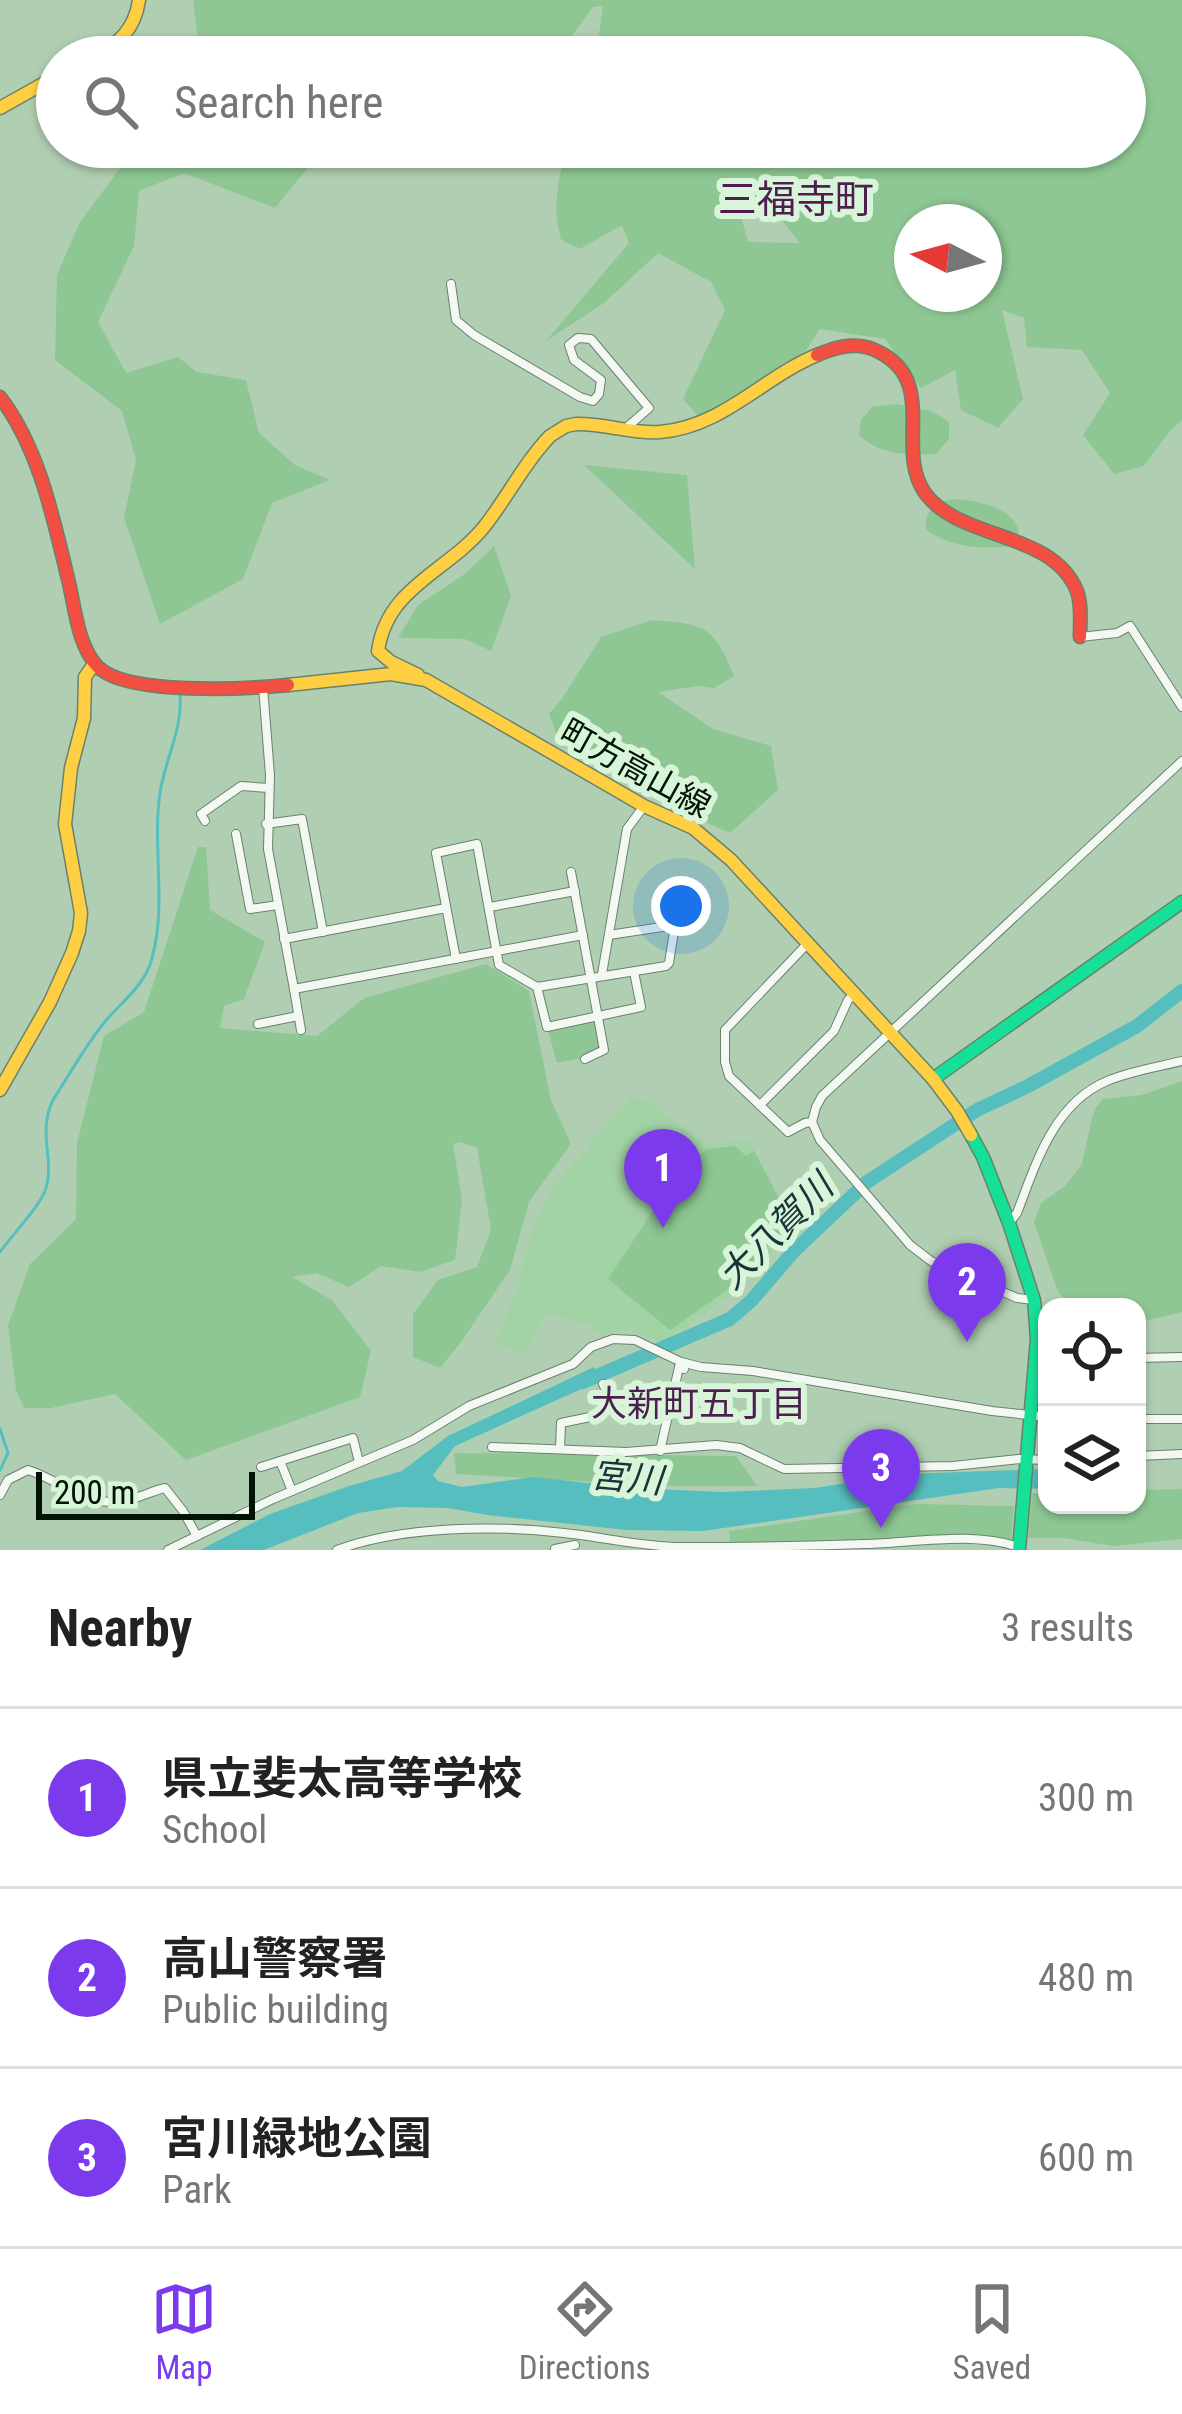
<!DOCTYPE html>
<html lang="en">
<head>
<meta charset="utf-8">
<style>
  body { margin:0; font-family:"Roboto Condensed","Noto Sans JP",sans-serif; background:#f6f6f6; color:#222 }
  .controls { position:absolute; right:36px; bottom:36px; display:grid; overflow:hidden; border-radius:24px; box-shadow:0 3px 9px #0004 }
  .controls button { width:108px; height:108px; display:grid; place-items:center; padding:0; border:0; border-bottom:3px solid #e0e0e0; background:#fff; color:#222; font:60px sans-serif }
  .compass { position:absolute; left:894px; top:204px; width:108px; height:108px; border-radius:50%; background:#fff; box-shadow:0 3px 9px #0004; rotate:276deg }
  .scale { position:absolute; left:36px; bottom:30px; width:219px; box-sizing:border-box; padding-left:12px; border:6px solid #011302; border-top:0; font-size:33px; line-height:42px; white-space:nowrap; color:#011302; -webkit-text-stroke:9px #d8f5d9; paint-order:stroke }
  .you { position:absolute; left:681px; top:906px; width:42px; height:42px; margin:-30px; border:9px solid #fff; border-radius:50%; background:#1a73e8; box-shadow:0 0 0 18px #1a73e833 }
  .badge { display:grid; place-items:center; width:78px; height:78px; border-radius:50%; background:#7c3aed; color:#fff; font-size:39px; font-weight:700 }
  .pin { position:absolute; translate:-50% -99px; filter:drop-shadow(0 3px 6px #0008) }
  .pin::after { content:''; position:absolute; top:63px; width:42px; height:36px; background:inherit; clip-path:polygon(0 0,100% 0,50% 100%) }
  .list { margin:0; padding:0; list-style:none }
  h2 { display:flex; justify-content:space-between; align-items:center; height:156px; margin:0; padding:0 48px; font-size:51px }
  h2 small { font-size:39px; font-weight:400; color:#767676 }
  .list li { display:grid; grid-template-columns:78px 1fr auto; gap:36px; align-items:center; box-sizing:border-box; height:180px; padding:0 48px; border-top:3px solid #e0e0e0 }
  .list b { display:block; font-size:45px; white-space:nowrap }
  .list p { margin:0; font-size:39px; white-space:nowrap; color:#767676 }
  .list em { font-size:39px; font-style:normal; color:#767676 }
  .icon { flex:none; width:66px; height:66px; fill:none; stroke:currentColor; stroke-width:2; stroke-linecap:round; stroke-linejoin:round }
  .map { position:relative; flex:none; width:1182px; height:1550px; overflow:hidden }
  .search { position:absolute; background:#fff; box-shadow:0 3px 9px #0004; left:36px; right:36px; top:36px; height:132px; display:flex; align-items:center; gap:30px; box-sizing:border-box; padding:0 42px; border-radius:66px; color:#767676; font-size:45px }
  .sheet { height:696px; background:#fff }
  nav { display:flex; justify-content:space-around; align-items:center; box-sizing:border-box; height:168px; border-top:3px solid #e0e0e0; background:#fff; font-size:33px; color:#767676 }
  nav a { display:grid; justify-items:center; gap:6px }
  nav .on { color:#7c3aed }
  .map>svg:first-child { display:block }
  .built { fill:#a2d3a5 }
  .green { fill:#8ec793; fill-rule:evenodd }
  .water { fill:#57bec0 }
  .lines { fill:none; stroke-linecap:round; stroke-linejoin:round }
  .stream { stroke:#57bec0; stroke-width:3 }
  .river { stroke:#57bec0; stroke-width:14 }
  .street-casing { stroke:#6a816c; stroke-width:10 }
  .fast-casing { stroke:#6a816c; stroke-width:15 }
  .slow-casing { stroke:#6a816c; stroke-width:15 }
  .jam-casing { stroke:#6a816c; stroke-width:15 }
  .street { stroke:#f3f8f3; stroke-width:8 }
  .fast { stroke:#16e098; stroke-width:12 }
  .slow { stroke:#ffcf43; stroke-width:12 }
  .jam { stroke:#f24e42; stroke-width:12 }
  .labels { text-anchor:middle; stroke-width:12; stroke-linejoin:round; paint-order:stroke }
  .street-label { font-size:33px; fill:#011302; stroke:#d8f5d9 }
  .water-label { font-size:36px; font-style:italic; fill:#193438; stroke:#d8f5d9 }
  .neighbourhood-label { font-size:36px; fill:#4d1e4f; stroke:#d8f5d9 }
  .quarter-label { font-size:39px; fill:#4d1e4f; stroke:#d8f5d9 }
</style>
</head>
<body>
<div class="map">
<svg width="1182" height="1550" viewBox="0 0 1182 1550">
  <rect width="100%" height="100%" fill="#b0cfb2"/>
  <polygon class="built" points="631,1098 647,1099 682,1128 710,1145 749,1140 796,1226 737,1289 682,1330 660,1341 630,1331 596,1334 588,1324 547,1313 530,1345 518,1355 495,1341 517,1291 532,1229 554,1185"/>
  <g class="green">
    <path d="M193 0H1182V420L1169 432 1144 466 1114 474 1083 435 1110 393 1082 350 1027 347 1024 318 1002 310 1023 399 998 428 961 410 955 370 921 388 885 339 820 329 800 359 699 417 683 399 725 310 711 282 658 253 604 303 546 341 629 243 622 225 580 249 561 240C552 208 558 179 567 147H1125V57H593L598 42 603 6 593 7 556 57H437L403 49 399 57H200ZM757 206 777 214 800 243 748 242 742 220ZM912 222H984V294H912Z"/>
    <polygon points="147,147 333,147 319,154 275,208 184,173 139,191 134,246 98,322 126,373 178,357 197,372 246,380 259,433 295,465 330,480 272,503 243,579 160,624 124,518 136,460 122,411 55,360 57,275 80,222 118,171"/>
    <path d="M896 404 931 411 949 422V439L936 454C910 456 879 455 859 435L861 420 872 407Z"/>
    <polygon points="584,465 687,475 695,569"/>
    <path d="M956 499C982 501 1028 511 1017 546 983 549 955 549 926 530 923 510 938 500 956 499Z"/>
    <polygon points="494,546 511,596 491,651 465,639 398,638 418,605 466,573"/>
    <path d="M652 620C704 624 714 625 734 676L714 688 699 686 658 692 713 729 771 746 778 790 730 833 666 805 637 762 601 769 558 738 549 714 562 699 601 637Z"/>
    <polygon points="198,847 206,847 210,910 265,942 244,999 224,1006 220,1028 317,1036 364,998 486,964 529,991 551,1100 571,1144 529,1202 510,1270 461,1342 440,1368 413,1357 413,1314 438,1280 477,1267 491,1230 477,1148 460,1142 453,1144 462,1201 455,1260 420,1272 381,1266 349,1287 316,1273 292,1277 332,1300 371,1351 360,1397 186,1460 115,1394 51,1408 24,1408 16,1390 8,1325 30,1264 76,1219 77,1143 104,1036 144,1012"/>
    <polygon points="591,1020 596,1022 600,1048 583,1058 557,1063 548,1031"/>
    <polygon points="1182,1081 1182,1312 1137,1323 1137,1307 1074,1307 1058,1292 1034,1222 1041,1203 1065,1186 1082,1164 1091,1122 1095,1109 1103,1099 1142,1095"/>
    <polygon points="735,1146 746,1156 754,1151 791,1221 734,1285 670,1330 608,1279 680,1170 707,1149"/>
    <polygon points="454,1453 736,1456 757,1486 671,1486 456,1474"/>
    <polygon points="1182,1489 1182,1539 1114,1546 1063,1538 1028,1538 1032,1493 1047,1493 1047,1505 1137,1505 1137,1490"/>
    <polygon points="916,1504 1014,1506 1011,1540 983,1537 730,1545 729,1531"/>
  </g>
  <polygon class="water" points="594,1367 597,1382 455,1446 433,1475 438,1481 462,1487 534,1477 632,1488 722,1492 815,1488 903,1474 1047,1469 1047,1489 999,1488 703,1531 626,1530 487,1515 448,1508 398,1507 358,1513 264,1550 200,1550 270,1514 349,1486 402,1471 448,1436"/>
  <g class="lines">
    <g class="stream">
      <path d="M0 1252C11 1236 42 1204 46 1188 55 1160 37 1133 53 1100 69 1075 84 1048 103 1024 121 1002 145 986 152 958 167 905 152 847 160 793 165 759 183 729 180 694"/>
      <polyline points="0,1429 8,1453 0,1470"/>
    </g>
    <polyline class="river" points="583,1382 730,1319 751,1301 794,1251 867,1182 977,1110 1028,1086 1137,1026 1182,991"/>
    <defs>
      <g id="street">
        <polyline points="451,284 456,320 474,335 580,397 593,401 599,394 601,380 574,360 569,345 578,338 591,339 649,408 625,429"/>
        <polyline points="1080,637 1117,633 1130,626 1182,707"/>
        <polyline points="263,687 270,775 268,849 294,989 583,935"/>
        <polyline points="205,821 201,814 241,786 269,788"/>
        <polyline points="266,824 302,819 323,932"/>
        <polyline points="236,834 250,909 278,905"/>
        <polyline points="571,872 604,1050 585,1059"/>
        <polyline points="490,907 575,891"/>
        <polyline points="284,939 446,908"/>
        <polyline points="808,943 725,1030 725,1062 729,1076 788,1132 805,1123 812,1122"/>
        <polyline points="456,959 436,853 477,844 499,965 537,987 666,966 669,963 675,925 609,935"/>
        <polyline points="602,974 627,829 644,806"/>
        <polyline points="537,987 547,1027 641,1007 634,972"/>
        <polyline points="294,989 301,1030"/>
        <polyline points="258,1024 298,1016"/>
        <polyline points="760,1105 834,1031 848,1000 855,994"/>
        <path d="M1010 1222 1017 1213C1036 1164 1053 1104 1107 1081 1131 1071 1157 1067 1182 1061"/>
        <polyline points="1034,1300 1017,1298 931,1261 910,1245 820,1140 812,1122 816,1107 822,1096 1182,761"/>
        <polyline points="1137,1358 1182,1357"/>
        <polyline points="1137,1419 1182,1419"/>
        <polyline points="492,1447 626,1452 716,1445 740,1448 784,1469 953,1466 1019,1459 1047,1460"/>
        <polyline points="560,1449 561,1423 595,1416 607,1410 607,1393 603,1384"/>
        <polyline points="660,1451 679,1367 684,1369 685,1363"/>
        <polyline points="1137,1456 1182,1454"/>
        <polyline points="280,1461 292,1491"/>
        <polyline points="261,1467 353,1438 359,1462"/>
        <path d="M0 1495 8 1480 28 1470C63 1481 75 1503 118 1502 134 1501 150 1491 165 1488L183 1511 197 1536"/>
        <polyline points="555,1549 575,1545"/>
        <polyline points="168,1550 273,1499 413,1440 469,1406 573,1364 591,1347 613,1339 635,1340 681,1362 701,1367 753,1371 992,1411 1047,1417"/>
        <path d="M337 1550C401 1526 496 1525 564 1533 603 1537 642 1547 682 1547 743 1547 804 1546 865 1544 914 1543 972 1531 1019 1547"/>
      </g>
      <g id="fast">
        <polyline points="933,1079 1182,902"/>
        <polyline points="971,1135 983,1157 1009,1223 1034,1300 1037,1339 1019,1550"/>
      </g>
      <g id="slow">
        <path d="M93 57C118 44 135 30 139 0"/>
        <polyline points="0,108 57,76"/>
        <path d="M418 675 391 662 378 651C387 587 447 572 484 527 507 498 524 463 550 436L566 426 576 424C604 423 631 434 660 432 722 427 762 378 817 355"/>
        <polyline points="288,685 391,674 426,680 644,806 693,828 731,860 933,1079 957,1111 971,1135"/>
        <polyline points="0,1090 50,1002 72,953 79,931 81,913 65,824 71,768 84,718 85,677 94,664"/>
      </g>
      <g id="jam">
        <path d="M817 355C838 346 859 341 879 352 939 382 894 449 925 493 960 541 1052 530 1077 591 1082 605 1080 622 1080 637"/>
        <path d="M0 397C39 448 53 517 68 579 75 606 77 644 97 666 125 696 247 689 288 685"/>
      </g>
    </defs>
    <use href="#street" class="street-casing"/>
    <use href="#fast" class="fast-casing"/>
    <use href="#slow" class="slow-casing"/>
    <use href="#jam" class="jam-casing"/>
    <use href="#street" class="street"/>
    <use href="#fast" class="fast"/>
    <use href="#slow" class="slow"/>
    <use href="#jam" class="jam"/>
  </g>
  <g class="labels">
    <g class="street-label">
      <text transform="translate(636 768) rotate(29)" y="12">町方高山線</text>
    </g>
    <g class="water-label">
      <text transform="translate(775 1231) rotate(-45)" y="13">大八賀川</text>
      <text transform="translate(627 1477) rotate(5)" y="13">宮川</text>
    </g>
    <g class="neighbourhood-label">
      <text x="699" y="1416">大新町五丁目</text>
    </g>
    <g class="quarter-label">
      <text x="796" y="213">三福寺町</text>
    </g>
  </g>
</svg>
<div class="controls">
<button><svg class="icon" aria-label="locate" viewBox="0 0 24 24"><circle cx="12" cy="12" r="6"/><path d="M12 2v4M12 18v4M2 12h4M18 12h4"/></svg></button>
<button><svg class="icon" aria-label="layers" viewBox="0 0 24 24"><path d="M12 4l9 5-9 5-9-5zM3 14l9 5 9-5"/></svg></button>
</div>
<svg class="compass" viewBox="-18 -18 36 36"><path d="M0-13l5 13h-10z" fill="#e53935"/><path d="M0 13l5-13h-10z" fill="#767676"/></svg>
<div class="scale">200 m</div>
<div class="you"></div>
<div class="pin badge" style="left:663px;top:1228px">1</div>
<div class="pin badge" style="left:967px;top:1342px">2</div>
<div class="pin badge" style="left:881px;top:1528px">3</div>
<div class="search"><svg class="icon" aria-label="search" viewBox="0 0 24 24"><circle cx="10" cy="10" r="6"/><path d="M15 15l6 6"/></svg>Search here</div>
</div>
<section class="sheet">
<h2>Nearby<small>3 results</small></h2>
<ul class="list">
<li><span class="badge">1</span><div><b>県立斐太高等学校</b><p>School</p></div><em>300 m</em></li>
<li><span class="badge">2</span><div><b>高山警察署</b><p>Public building</p></div><em>480 m</em></li>
<li><span class="badge">3</span><div><b>宮川緑地公園</b><p>Park</p></div><em>600 m</em></li>
</ul>
</section>
<nav>
<a class="on"><svg class="icon" aria-label="map" viewBox="0 0 24 24"><path d="M3 6l6-2 6 2 6-2v14l-6 2-6-2-6 2zM9 4v14M15 6v14"/></svg>Map</a>
<a><svg class="icon" aria-label="directions" viewBox="0 0 24 24"><path d="M12 3l9 9-9 9-9-9zM9 14v-3h6M13 9l2 2-2 2"/></svg>Directions</a>
<a><svg class="icon" aria-label="saved" viewBox="0 0 24 24"><path d="M7 4h10v16l-5-4-5 4z"/></svg>Saved</a>
</nav>
</body>
</html>
